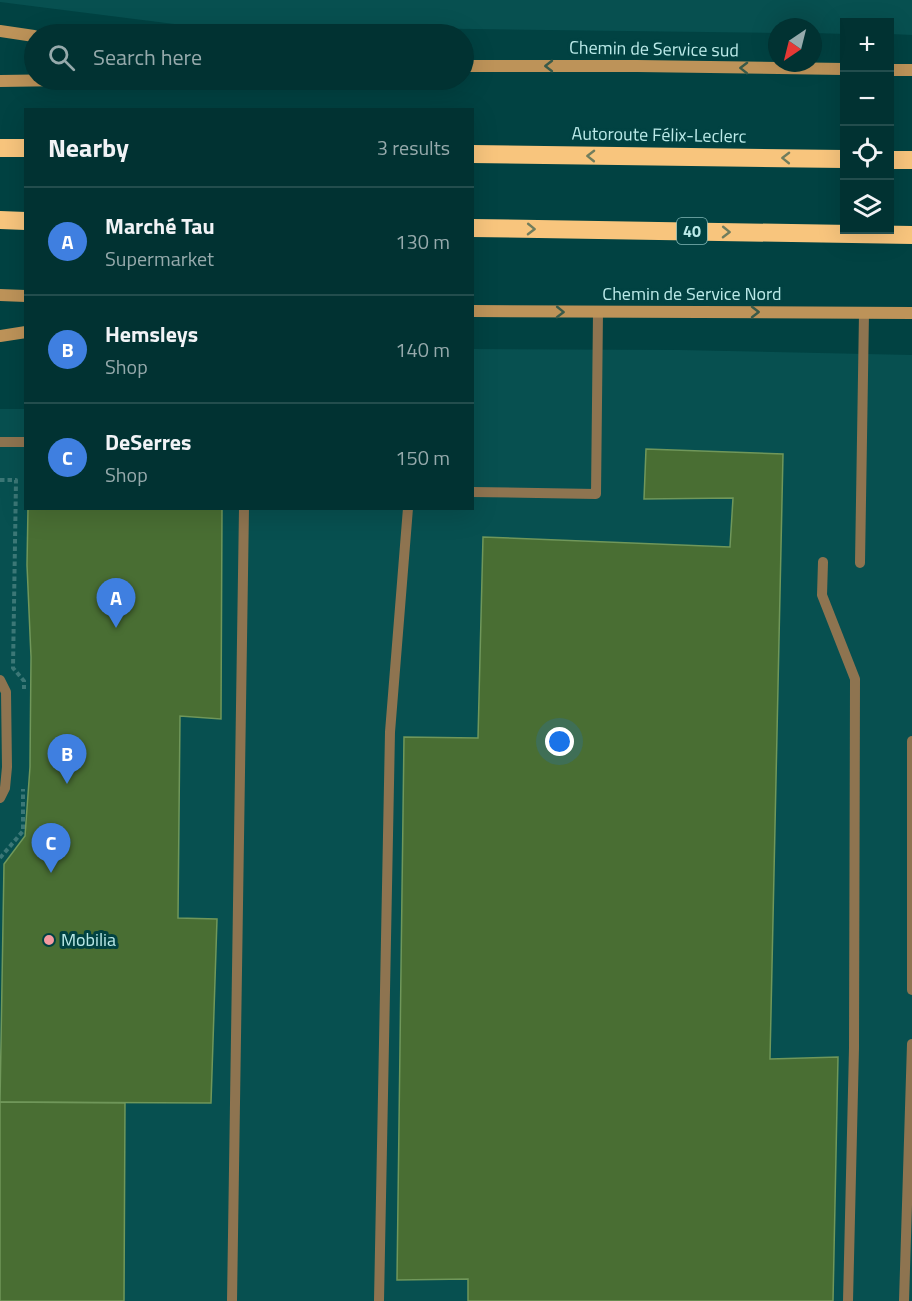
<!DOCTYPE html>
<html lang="en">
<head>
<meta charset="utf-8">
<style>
  body { margin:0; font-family:"Titillium Web",sans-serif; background:#0b3a3a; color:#f1f3f6 }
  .controls { position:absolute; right:18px; top:18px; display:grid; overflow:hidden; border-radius:0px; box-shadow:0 6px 24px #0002 }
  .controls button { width:54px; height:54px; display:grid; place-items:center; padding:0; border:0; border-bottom:2px solid #234d4d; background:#013232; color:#f1f3f6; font:30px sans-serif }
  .compass { position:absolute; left:768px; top:18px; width:54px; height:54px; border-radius:50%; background:#013232; box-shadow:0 6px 24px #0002; rotate:215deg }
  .you { position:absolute; left:560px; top:742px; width:21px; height:21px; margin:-15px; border:4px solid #fff; border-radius:50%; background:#1a73e8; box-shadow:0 0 0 9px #1a73e833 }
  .badge { display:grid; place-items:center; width:39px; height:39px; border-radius:50%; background:#f49aa1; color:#fff; font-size:20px; font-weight:700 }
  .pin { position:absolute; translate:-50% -50px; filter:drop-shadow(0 2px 3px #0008) }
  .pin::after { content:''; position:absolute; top:32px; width:21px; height:18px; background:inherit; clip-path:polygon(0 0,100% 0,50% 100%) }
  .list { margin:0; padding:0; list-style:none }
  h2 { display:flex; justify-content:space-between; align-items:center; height:78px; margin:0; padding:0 24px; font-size:26px }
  h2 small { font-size:20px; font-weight:400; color:#96aaac }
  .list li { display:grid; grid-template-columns:39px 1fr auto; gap:18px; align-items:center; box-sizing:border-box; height:108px; padding:0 24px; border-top:2px solid #234d4d }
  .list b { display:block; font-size:22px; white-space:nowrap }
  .list p { margin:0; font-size:20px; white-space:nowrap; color:#96aaac }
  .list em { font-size:20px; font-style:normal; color:#96aaac }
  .icon { flex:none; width:33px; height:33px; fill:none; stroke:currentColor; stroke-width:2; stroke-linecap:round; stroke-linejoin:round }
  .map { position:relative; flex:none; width:912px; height:1301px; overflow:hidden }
  .search { position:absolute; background:#013232; box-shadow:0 6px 24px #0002; left:24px; top:24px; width:450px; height:66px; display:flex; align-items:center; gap:15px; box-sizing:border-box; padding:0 21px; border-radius:33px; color:#96aaac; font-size:22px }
  .panel { position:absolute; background:#013232; box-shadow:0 6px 24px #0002; left:24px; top:108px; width:450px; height:402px; border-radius:0px }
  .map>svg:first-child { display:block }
  .built { fill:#075050 }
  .building { fill:#496e33; stroke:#70975a; stroke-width:1.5 }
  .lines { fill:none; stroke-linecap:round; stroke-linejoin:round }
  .path { stroke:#3b7776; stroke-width:4; stroke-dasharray:4.5 3; stroke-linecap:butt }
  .service { stroke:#8e7450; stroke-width:10 }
  .secondary { stroke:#bd9359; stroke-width:12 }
  .motorway { stroke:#f8c57d; stroke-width:18 }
  .oneway { stroke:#395a49 }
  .oneway2 { stroke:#707d5d }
  .poi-dot { fill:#f49aa1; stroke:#014242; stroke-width:2 }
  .labels { text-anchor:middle; stroke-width:6; stroke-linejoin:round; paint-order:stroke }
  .shield { fill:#014242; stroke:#83b8b7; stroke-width:1.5 }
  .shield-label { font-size:16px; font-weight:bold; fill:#bbeae9 }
  .street-label { font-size:18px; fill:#bbeae9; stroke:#014242 }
  .poi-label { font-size:18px; fill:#bbeae9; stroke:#014242; text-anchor:start }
</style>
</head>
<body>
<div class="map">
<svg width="912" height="1301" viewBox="0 0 912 1301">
  <rect width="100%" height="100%" fill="#014242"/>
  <g class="built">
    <polygon points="0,0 912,0 912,35 890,34 890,22 844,22 844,34 813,33 813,27 777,27 777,33 182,25 0,2"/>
    <polygon points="473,349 680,350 912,355 912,1301 0,1301 0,409 25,409 26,508 472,508"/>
  </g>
  <g class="building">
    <polygon points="646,449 783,454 770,1059 838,1057 833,1301 468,1301 468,1279 397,1280 404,737 478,738 483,537 730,547 733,498 644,499"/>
    <polygon points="28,508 222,508 221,719 180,716 178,918 217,919 211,1103 0,1102 4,864 25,836 30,767 31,657 27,565"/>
    <polygon points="0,1102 125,1103 124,1301 0,1301"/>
  </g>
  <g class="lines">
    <g class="path">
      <polyline points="0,480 16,480 13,668 24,681 24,689"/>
      <polyline points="0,858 23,831 23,789"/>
    </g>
    <g class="service">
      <polyline points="0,442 26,442"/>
      <polyline points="472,492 596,494 598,312"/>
      <polyline points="823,562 822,595 855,679 854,1048 848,1301"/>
      <polyline points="860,563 864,313"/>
      <polyline points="0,680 6,692 7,767 5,788 0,798"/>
      <polyline points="912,741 912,990"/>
      <polyline points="232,1301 244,508"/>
      <polyline points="379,1301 390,732 408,508"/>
      <polyline points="904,1301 912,1044"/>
    </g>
    <g class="secondary">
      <polyline points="0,31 34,36"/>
      <polyline points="464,66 637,66 844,69"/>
      <polyline points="890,70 912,70"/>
      <polyline points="0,81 66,80"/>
      <polyline points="0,295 26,296"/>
      <polyline points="472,311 912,313"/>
      <polyline points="0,336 26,332"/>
    </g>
    <g class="motorway">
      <polyline points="0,148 26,148"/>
      <polyline points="472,154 844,159"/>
      <polyline points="890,160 912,160"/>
      <polyline points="0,220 26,221"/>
      <polyline points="472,228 912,235"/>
    </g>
  </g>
  <defs><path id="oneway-chevron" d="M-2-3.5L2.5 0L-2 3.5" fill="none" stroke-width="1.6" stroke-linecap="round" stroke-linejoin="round" transform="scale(1.5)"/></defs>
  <g class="oneway">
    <use href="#oneway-chevron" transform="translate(549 66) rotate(180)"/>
    <use href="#oneway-chevron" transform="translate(744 68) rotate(-179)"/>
    <use href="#oneway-chevron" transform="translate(560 312) rotate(1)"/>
    <use href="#oneway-chevron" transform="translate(755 312)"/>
  </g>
  <g class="oneway2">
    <use href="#oneway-chevron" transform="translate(591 156) rotate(-179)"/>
    <use href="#oneway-chevron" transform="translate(786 158) rotate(-179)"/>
    <use href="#oneway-chevron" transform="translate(531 229) rotate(1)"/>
    <use href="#oneway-chevron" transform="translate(726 232) rotate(1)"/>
  </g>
  <circle class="poi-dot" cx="49" cy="940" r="6"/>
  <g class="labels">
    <rect class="shield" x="677" y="218" width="30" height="26" rx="4.5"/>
    <g class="shield-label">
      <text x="692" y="237">40</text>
    </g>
    <g class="street-label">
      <text transform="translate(654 49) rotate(1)" y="6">Chemin de Service sud</text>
      <text transform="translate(659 135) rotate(1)" y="6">Autoroute Félix-Leclerc</text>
      <text x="692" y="300">Chemin de Service Nord</text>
    </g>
    <g class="poi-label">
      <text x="61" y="946">Mobilia</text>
    </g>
  </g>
</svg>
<div class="controls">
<button>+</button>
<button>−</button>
<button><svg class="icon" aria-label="locate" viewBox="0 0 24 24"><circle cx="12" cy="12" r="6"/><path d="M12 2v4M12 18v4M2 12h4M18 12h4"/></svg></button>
<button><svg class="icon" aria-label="layers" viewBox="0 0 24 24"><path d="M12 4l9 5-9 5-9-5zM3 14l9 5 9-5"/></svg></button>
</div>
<svg class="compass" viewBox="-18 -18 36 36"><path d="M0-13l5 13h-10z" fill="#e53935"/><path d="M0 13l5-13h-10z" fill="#96aaac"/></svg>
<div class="you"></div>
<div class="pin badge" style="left:116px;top:628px;background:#3f7fe0">A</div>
<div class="pin badge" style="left:67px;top:784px;background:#3f7fe0">B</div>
<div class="pin badge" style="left:51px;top:873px;background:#3f7fe0">C</div>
<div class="search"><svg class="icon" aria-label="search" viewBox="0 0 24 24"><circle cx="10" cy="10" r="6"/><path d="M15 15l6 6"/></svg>Search here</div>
<section class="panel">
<h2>Nearby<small>3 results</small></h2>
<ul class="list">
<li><span class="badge" style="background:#3f7fe0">A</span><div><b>Marché Tau</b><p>Supermarket</p></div><em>130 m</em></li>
<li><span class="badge" style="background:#3f7fe0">B</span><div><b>Hemsleys</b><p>Shop</p></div><em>140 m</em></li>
<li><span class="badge" style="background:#3f7fe0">C</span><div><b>DeSerres</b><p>Shop</p></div><em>150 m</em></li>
</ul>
</section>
</div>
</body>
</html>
